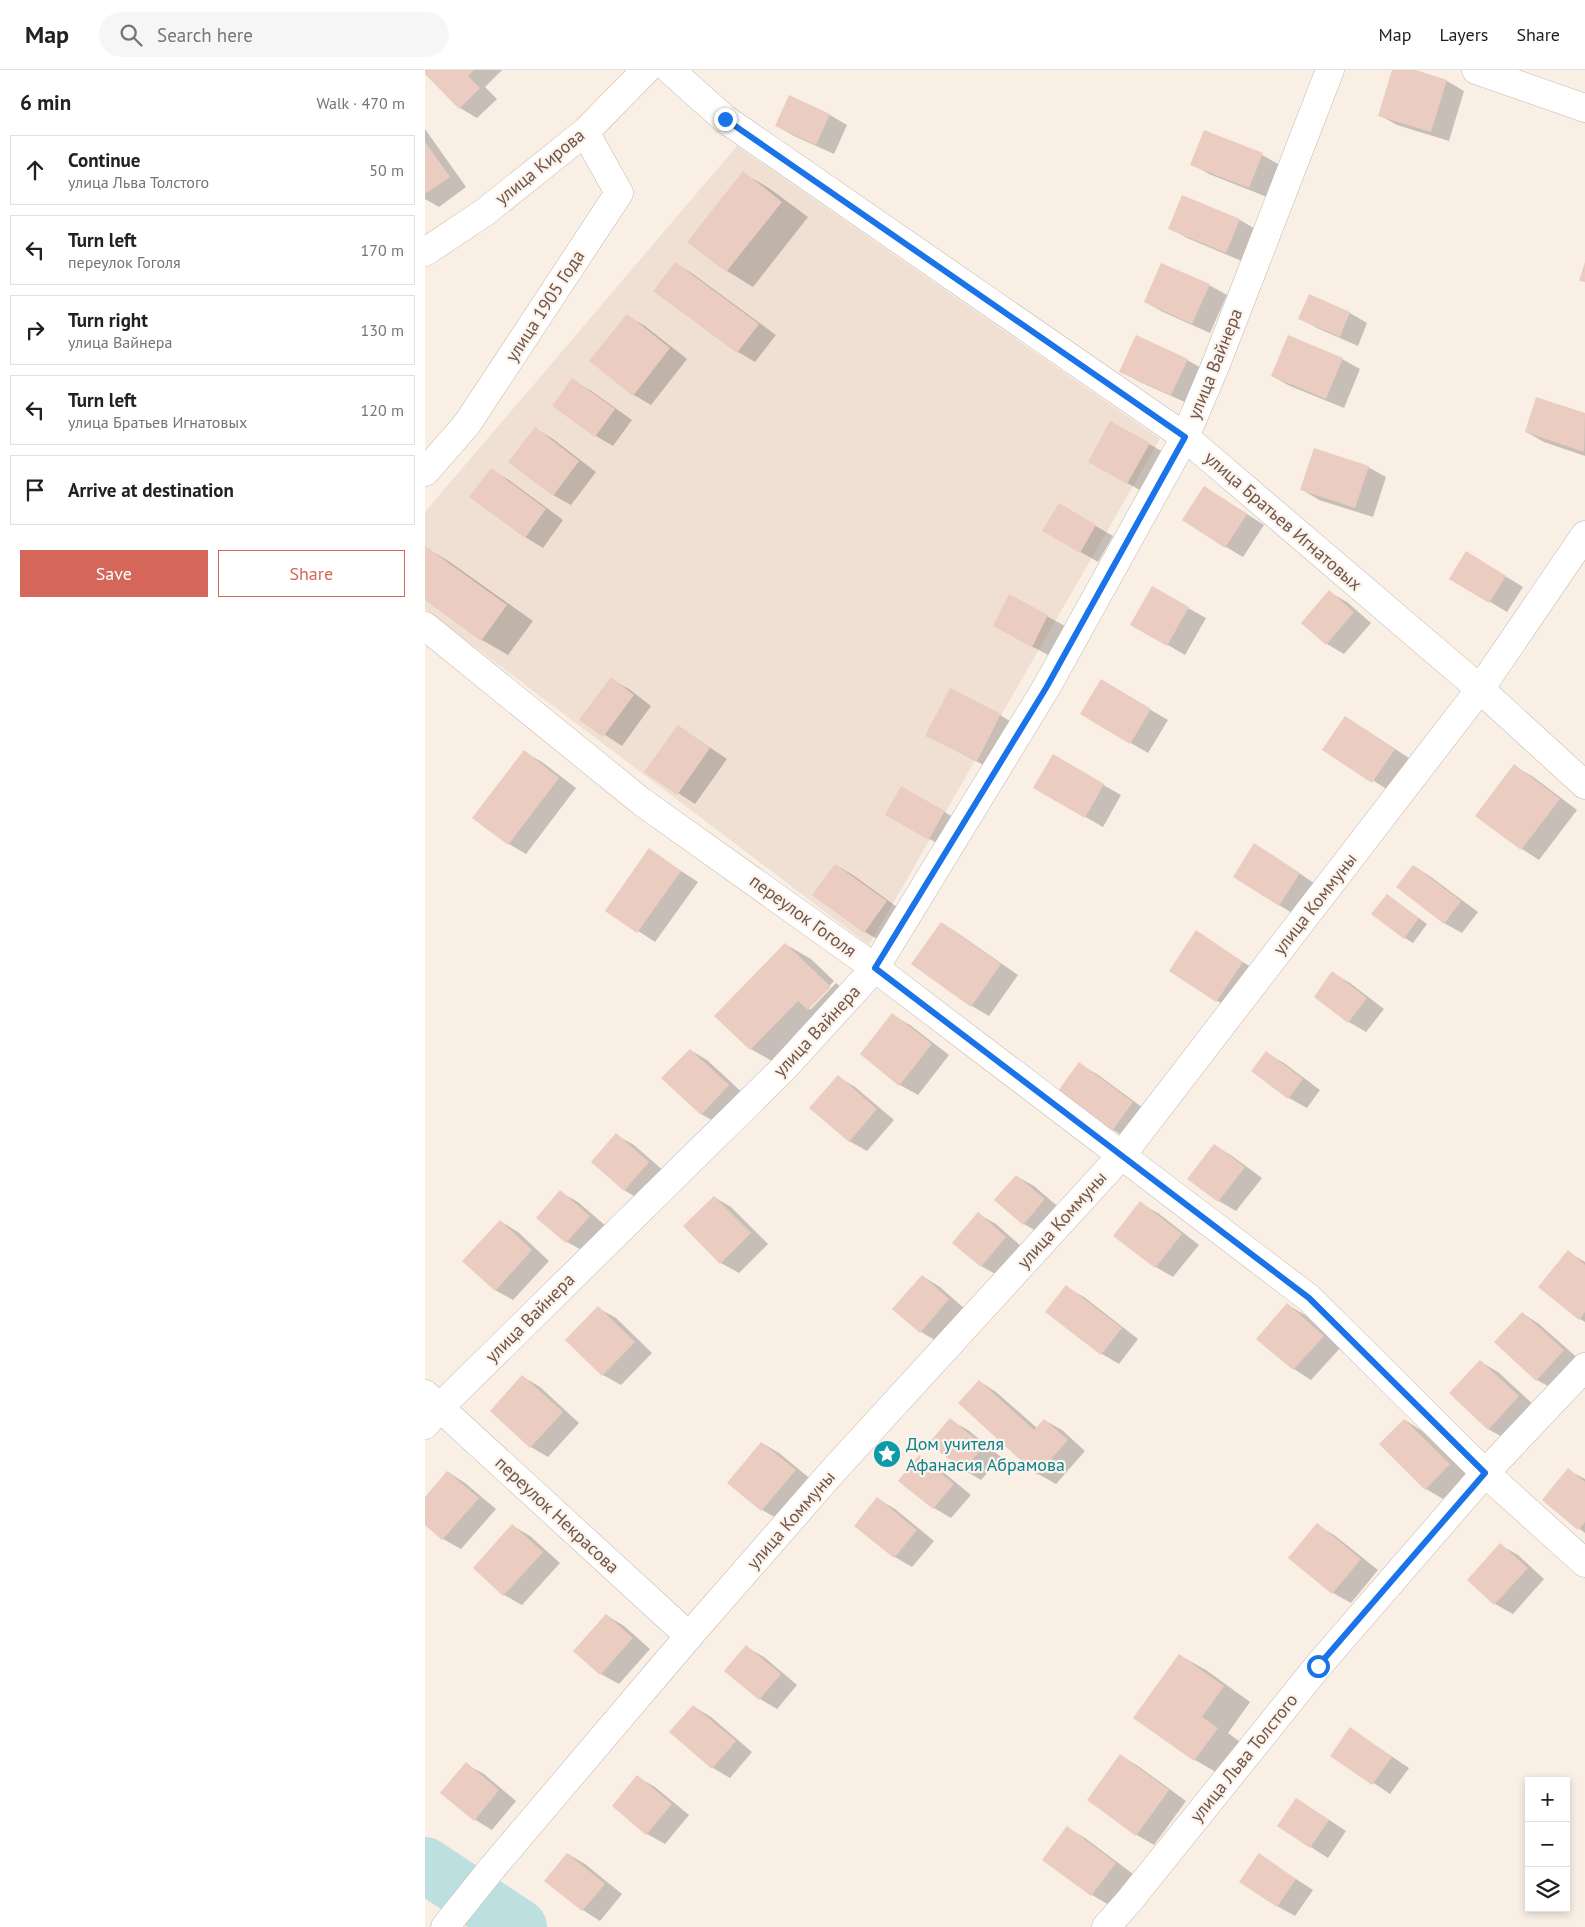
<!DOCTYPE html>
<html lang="en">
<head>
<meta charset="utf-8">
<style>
  body { margin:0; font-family:"PT Sans",sans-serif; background:#f6f6f6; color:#202124 }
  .controls { position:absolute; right:15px; bottom:15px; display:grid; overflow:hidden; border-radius:0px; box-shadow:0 2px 8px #0003 }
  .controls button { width:45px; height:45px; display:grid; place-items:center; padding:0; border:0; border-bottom:1px solid #e0e0e0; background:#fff; color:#202124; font:25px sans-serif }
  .stop { position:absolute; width:15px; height:15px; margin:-11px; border:4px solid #1a73e8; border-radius:50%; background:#fff }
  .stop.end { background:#1a73e8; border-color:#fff; box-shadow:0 1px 5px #0008 }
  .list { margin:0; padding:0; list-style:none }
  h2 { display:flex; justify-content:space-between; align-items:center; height:65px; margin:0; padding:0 20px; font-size:21px }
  h2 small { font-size:16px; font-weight:400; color:#757577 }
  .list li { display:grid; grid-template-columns:32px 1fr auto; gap:15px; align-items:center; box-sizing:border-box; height:70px; margin:0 10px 10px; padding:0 10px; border:1px solid #e0e0e0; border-radius:0px }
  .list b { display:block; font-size:19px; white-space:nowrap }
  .list p { margin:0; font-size:16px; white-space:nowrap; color:#757577 }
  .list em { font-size:16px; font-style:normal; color:#757577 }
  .actions { display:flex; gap:10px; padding:15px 20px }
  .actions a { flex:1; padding:11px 0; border:1px solid #d46759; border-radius:0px; text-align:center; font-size:18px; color:#d46759 }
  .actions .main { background:#d46759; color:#fff }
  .icon { flex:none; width:28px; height:28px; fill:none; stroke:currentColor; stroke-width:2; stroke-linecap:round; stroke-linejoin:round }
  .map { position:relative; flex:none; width:1160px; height:1857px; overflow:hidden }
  header { display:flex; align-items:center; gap:30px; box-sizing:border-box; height:70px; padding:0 25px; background:#fff; border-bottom:1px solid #e0e0e0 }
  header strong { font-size:24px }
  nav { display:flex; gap:28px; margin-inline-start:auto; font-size:18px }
  .search { width:350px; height:45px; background:#f6f6f6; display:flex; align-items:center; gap:12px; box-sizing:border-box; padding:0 18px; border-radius:28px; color:#757577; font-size:19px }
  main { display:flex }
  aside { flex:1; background:#fff }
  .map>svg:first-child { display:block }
  .residential { fill:#f0e0d4 }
  .shadow { fill:#0003; fill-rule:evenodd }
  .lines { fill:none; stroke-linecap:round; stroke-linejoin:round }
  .river { stroke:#bcdfe0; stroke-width:56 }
  .building { fill:#ebccc0 }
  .minor-casing { stroke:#c8b6ad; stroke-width:29 }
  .tertiary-casing { stroke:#c8b6ad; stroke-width:29 }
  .secondary-casing { stroke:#cdb8ae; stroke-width:29 }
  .minor { stroke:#fff; stroke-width:28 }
  .tertiary { stroke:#fff; stroke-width:28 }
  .secondary { stroke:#fff; stroke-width:28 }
  .route { stroke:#1a73e8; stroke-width:6 }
  .labels { text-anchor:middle; stroke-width:4.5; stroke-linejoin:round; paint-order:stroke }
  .street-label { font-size:18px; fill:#6e564e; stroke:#fcf3eb }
  .culture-label { font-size:18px; fill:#0d838f; stroke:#fcf3eb; text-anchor:start }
</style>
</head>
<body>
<header>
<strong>Map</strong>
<div class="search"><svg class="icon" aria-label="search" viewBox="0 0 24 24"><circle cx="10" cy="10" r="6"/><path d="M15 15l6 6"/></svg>Search here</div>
<nav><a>Map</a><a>Layers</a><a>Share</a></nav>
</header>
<main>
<aside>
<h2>6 min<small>Walk · 470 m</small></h2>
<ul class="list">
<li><svg class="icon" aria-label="ahead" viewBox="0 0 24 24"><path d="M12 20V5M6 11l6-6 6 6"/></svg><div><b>Continue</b><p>улица Льва Толстого</p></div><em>50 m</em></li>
<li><svg class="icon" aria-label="left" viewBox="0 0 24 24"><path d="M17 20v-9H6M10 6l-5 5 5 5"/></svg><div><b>Turn left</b><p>переулок Гоголя</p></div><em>170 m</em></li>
<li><svg class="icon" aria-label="right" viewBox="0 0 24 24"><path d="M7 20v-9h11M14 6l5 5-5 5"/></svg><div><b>Turn right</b><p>улица Вайнера</p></div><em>130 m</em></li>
<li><svg class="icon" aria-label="left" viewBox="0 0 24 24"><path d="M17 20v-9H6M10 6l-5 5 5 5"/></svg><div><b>Turn left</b><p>улица Братьев Игнатовых</p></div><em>120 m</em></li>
<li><svg class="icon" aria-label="arrive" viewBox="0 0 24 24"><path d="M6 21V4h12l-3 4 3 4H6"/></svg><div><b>Arrive at destination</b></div></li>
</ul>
<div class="actions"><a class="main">Save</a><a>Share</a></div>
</aside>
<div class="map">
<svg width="1160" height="1857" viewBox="0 0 1160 1857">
  <rect width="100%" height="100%" fill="#f9efe5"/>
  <polygon class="residential" points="312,76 735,369 444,875 0,539 0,442"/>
  <g class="shadow">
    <polygon points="0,0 77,0 60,17 72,29 52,48 35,38 0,2"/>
    <polygon points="968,0 987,0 1022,11 1039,21 1024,71 972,55 954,45"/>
    <polygon points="365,27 405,45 422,55 409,84 369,66 352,56"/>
    <polygon points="0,59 41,117 14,137 0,129"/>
    <polygon points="837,85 855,95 842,127 784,104 767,94"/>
    <polygon points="318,103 344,118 383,147 328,217 302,201 264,172"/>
    <polygon points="815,150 832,160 819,192 762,168 745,158"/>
    <polygon points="250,193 268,204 351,265 330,292 313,282 230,221"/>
    <polygon points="784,215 802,225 785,263 738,242 720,232"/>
    <polygon points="884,226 925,243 942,253 933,276 892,258 875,248"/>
    <polygon points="202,246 220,256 262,289 226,335 209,325"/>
    <polygon points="917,289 935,299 919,338 865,316 847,306"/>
    <polygon points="762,290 780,300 764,334 713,311 696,301"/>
    <polygon points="147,310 165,320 207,350 188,376 171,366"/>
    <polygon points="1112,329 1160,344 1160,386 1119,372 1101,362"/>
    <polygon points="686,353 742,384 720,423 665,392"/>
    <polygon points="111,359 128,369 171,402 146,435 128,425"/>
    <polygon points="943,397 961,407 948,447 894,430 876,419"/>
    <polygon points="66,400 84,410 138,450 118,478 100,467"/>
    <polygon points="797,428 839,455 818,487 801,477"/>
    <polygon points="634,435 688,466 673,492 619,461"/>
    <polygon points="0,477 25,492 108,551 83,585 57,570 0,529"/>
    <polygon points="1059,493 1098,517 1082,542 1026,508"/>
    <polygon points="727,518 781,548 760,585 707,554"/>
    <polygon points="904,522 922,532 946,553 919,584 902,574"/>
    <polygon points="585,526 640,556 625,586 587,566"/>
    <polygon points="186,609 204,619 226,636 197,676 156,649"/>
    <polygon points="676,611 743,650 723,683 656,644"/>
    <polygon points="575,645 593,656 570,701 520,675"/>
    <polygon points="253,656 302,689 270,734 221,702"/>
    <polygon points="938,658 987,690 966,722 899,679"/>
    <polygon points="99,682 117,692 151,718 101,784 84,774"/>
    <polygon points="628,686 696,725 678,757 610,718"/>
    <polygon points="1089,696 1107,706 1152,740 1114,790 1097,779 1052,745"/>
    <polygon points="477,718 537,752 522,779 461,744"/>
    <polygon points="224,780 273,812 230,872 181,840"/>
    <polygon points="847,785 892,815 872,846 854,835"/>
    <polygon points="411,795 428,805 479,842 457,872 440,862"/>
    <polygon points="989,796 1006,807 1053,842 1037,863 1019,853"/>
    <polygon points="962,825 1002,854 988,873 980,868"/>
    <polygon points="517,853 534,864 593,905 564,946 547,936"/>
    <polygon points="771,862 835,903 809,942 746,900"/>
    <path d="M360 874 386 889 431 932 352 994 326 979 291 946ZM409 911 411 913 386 939H383Z"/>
    <polygon points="908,903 925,913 959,939 941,962 924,952 891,927"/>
    <polygon points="467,945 485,955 524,985 493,1025 475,1015 436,984"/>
    <polygon points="265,980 282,990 321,1026 294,1054 276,1044"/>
    <polygon points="841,983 859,993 895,1020 882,1038 864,1028 828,1001"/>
    <polygon points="654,994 672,1004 725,1043 705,1070 688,1060"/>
    <polygon points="413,1007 430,1017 469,1050 442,1081 424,1071"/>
    <polygon points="191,1065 209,1075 241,1103 217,1131 199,1120"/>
    <polygon points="789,1075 807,1086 837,1108 811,1141 794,1131 764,1108"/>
    <polygon points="591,1106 609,1116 637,1140 616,1164 599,1154"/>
    <polygon points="135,1122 153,1132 182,1157 160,1182 142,1172 113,1148"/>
    <polygon points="289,1127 306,1137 343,1174 314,1203 296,1193 259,1156"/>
    <polygon points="715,1133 733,1143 774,1175 748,1207 731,1197 690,1165"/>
    <polygon points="553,1144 571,1154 598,1178 574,1206 556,1196"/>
    <polygon points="75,1151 93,1162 124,1191 88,1230 70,1220"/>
    <polygon points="1143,1182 1160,1192 1160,1252 1155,1249"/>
    <polygon points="497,1206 515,1217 541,1240 513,1272 496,1262"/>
    <polygon points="641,1217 659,1227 713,1269 694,1294 677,1284 622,1242"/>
    <polygon points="863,1235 880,1245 916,1277 886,1310 869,1299 833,1268"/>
    <polygon points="173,1238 191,1248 227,1283 196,1315 178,1305"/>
    <polygon points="1097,1243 1114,1254 1156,1291 1130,1320 1112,1310"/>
    <polygon points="1056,1292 1073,1302 1111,1337 1081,1369 1063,1359"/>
    <polygon points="98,1307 115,1317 154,1353 123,1387 106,1377"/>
    <polygon points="554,1311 571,1322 612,1358 619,1350 637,1360 660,1381 631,1414 613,1404"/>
    <polygon points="525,1350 543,1360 576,1387 556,1410 539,1400"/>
    <polygon points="980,1350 997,1361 1042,1405 1018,1429 1001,1419"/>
    <polygon points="337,1373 354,1383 388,1411 355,1450 337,1440 304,1413"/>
    <polygon points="495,1387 512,1397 546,1425 526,1448 509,1438 475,1411"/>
    <polygon points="1143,1400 1160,1409 1160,1463 1118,1430"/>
    <polygon points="23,1402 40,1413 71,1439 36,1479 18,1469 0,1453 0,1429"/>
    <polygon points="453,1429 470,1439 509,1471 487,1497 470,1487"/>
    <polygon points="892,1455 909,1465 953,1500 926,1533 908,1523 865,1488"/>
    <polygon points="88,1456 105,1466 135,1493 97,1535 79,1525 50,1498"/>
    <polygon points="1075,1475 1093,1485 1119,1509 1088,1544 1070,1534 1043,1510"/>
    <polygon points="181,1545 199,1556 225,1579 194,1614 176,1604 150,1581"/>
    <polygon points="321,1577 339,1587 372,1615 352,1639 335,1629 301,1601"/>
    <polygon points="754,1585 781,1600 825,1632 803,1663 818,1674 796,1705 770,1690 710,1648"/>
    <polygon points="268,1636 286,1647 327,1682 305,1708 288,1698"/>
    <polygon points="926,1659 984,1698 965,1724 907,1685"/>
    <polygon points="696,1686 713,1696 761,1731 729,1775 712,1765 664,1730"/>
    <polygon points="41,1694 59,1704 91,1731 67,1760 49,1749"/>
    <polygon points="212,1707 230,1717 264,1745 240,1774 222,1764"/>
    <polygon points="872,1729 921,1761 903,1788 853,1756"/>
    <polygon points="642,1758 660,1768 708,1804 684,1835 667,1825 618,1789"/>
    <polygon points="143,1784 160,1794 197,1824 175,1851 158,1840 121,1810"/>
    <polygon points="834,1785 888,1820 870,1846 852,1836"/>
  </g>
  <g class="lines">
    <polyline class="river" points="0,1795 94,1857"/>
  </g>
  <g class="building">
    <polygon points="0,0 49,0 43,6 55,18 34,39 0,4"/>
    <polygon points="967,0 991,0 1022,10 1006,62 953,46"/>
    <polygon points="364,25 405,44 391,75 350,56"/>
    <polygon points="779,60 838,83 824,118 765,95"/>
    <polygon points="0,72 25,107 0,124"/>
    <polygon points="318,101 357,132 301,202 262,172"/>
    <polygon points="757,125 815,149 801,183 743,159"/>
    <polygon points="250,192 334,254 312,283 228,221"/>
    <polygon points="1160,192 1160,212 1154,211"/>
    <polygon points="736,193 785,214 767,254 719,232"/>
    <polygon points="884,224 925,242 915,267 873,249"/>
    <polygon points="202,244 245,278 208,326 164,291"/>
    <polygon points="711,265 763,289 746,325 694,302"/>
    <polygon points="863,265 918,288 901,329 846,306"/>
    <polygon points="147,308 190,339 170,367 127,336"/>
    <polygon points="1111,327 1160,343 1159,382 1100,362"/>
    <polygon points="685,351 725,373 702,414 663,392"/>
    <polygon points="110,357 154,391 128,426 83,392"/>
    <polygon points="889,378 944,396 930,438 875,420"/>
    <polygon points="66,398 121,439 100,468 44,427"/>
    <polygon points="779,416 822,444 800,478 757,450"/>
    <polygon points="634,433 671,455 655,483 617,461"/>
    <polygon points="0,476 82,535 56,571 0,530"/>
    <polygon points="1041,481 1081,506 1064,533 1024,509"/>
    <polygon points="727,516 764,537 742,576 705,555"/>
    <polygon points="904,520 929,542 901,575 876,553"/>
    <polygon points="584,524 623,545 607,577 568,556"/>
    <polygon points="186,607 209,625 178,667 154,650"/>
    <polygon points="676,609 726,639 705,674 655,644"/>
    <polygon points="525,618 576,644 552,691 500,666"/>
    <polygon points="920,646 970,679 947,713 897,680"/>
    <polygon points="253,655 285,678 252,725 219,702"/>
    <polygon points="99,680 134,708 83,775 47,748"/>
    <polygon points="628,684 679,714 660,748 608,718"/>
    <polygon points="1089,694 1135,729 1096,780 1050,746"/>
    <polygon points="476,716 520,741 504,770 460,745"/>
    <polygon points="829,773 875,803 854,836 808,807"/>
    <polygon points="224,778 256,801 212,863 180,841"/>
    <polygon points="410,794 462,831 439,863 387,825"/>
    <polygon points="988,795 1036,831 1019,854 971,817"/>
    <polygon points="962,824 994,848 979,869 946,844"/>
    <polygon points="516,852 576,894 546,937 486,894"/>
    <polygon points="771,860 818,892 791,932 744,901"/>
    <polygon points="360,873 406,917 383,940 373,931 325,980 289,946"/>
    <polygon points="907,901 942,928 923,953 889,927"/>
    <polygon points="467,943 507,974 474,1016 435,984"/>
    <polygon points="265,979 304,1015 276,1045 236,1008"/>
    <polygon points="841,981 878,1009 863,1029 826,1001"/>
    <polygon points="654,992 708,1032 687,1061 633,1021"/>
    <polygon points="413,1005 452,1039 424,1072 384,1038"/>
    <polygon points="191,1063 224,1092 199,1121 166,1092"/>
    <polygon points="789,1074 820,1097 793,1132 762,1109"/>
    <polygon points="591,1105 620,1129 598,1155 569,1130"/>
    <polygon points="135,1120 165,1146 141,1173 111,1148"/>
    <polygon points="289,1126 326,1163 295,1194 258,1156"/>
    <polygon points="715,1131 757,1164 730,1198 688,1166"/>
    <polygon points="553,1142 581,1167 556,1197 527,1173"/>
    <polygon points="75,1150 107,1180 70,1221 37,1191"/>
    <polygon points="1143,1180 1160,1195 1160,1242 1154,1250 1113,1217"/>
    <polygon points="497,1205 524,1229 495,1263 467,1239"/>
    <polygon points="641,1215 697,1258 676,1285 620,1242"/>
    <polygon points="862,1233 899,1266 868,1300 831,1269"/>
    <polygon points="173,1236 210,1272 177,1306 140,1270"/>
    <polygon points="1097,1242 1139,1280 1111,1311 1069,1272"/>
    <polygon points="1055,1290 1094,1326 1063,1360 1024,1323"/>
    <polygon points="97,1305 138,1342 105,1378 65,1341"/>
    <polygon points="554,1310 609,1360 619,1349 643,1370 612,1405 533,1333"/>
    <polygon points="525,1348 559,1376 538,1401 504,1373"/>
    <polygon points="979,1349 1025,1394 1000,1420 954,1374"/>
    <polygon points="336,1372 371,1400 336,1441 302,1413"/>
    <polygon points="494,1385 529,1414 508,1439 473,1411"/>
    <polygon points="1143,1398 1160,1412 1160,1452 1153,1460 1117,1430"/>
    <polygon points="22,1401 54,1428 17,1470 0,1455 0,1427"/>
    <polygon points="452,1427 492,1460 469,1488 429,1456"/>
    <polygon points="892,1453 936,1489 907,1524 863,1488"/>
    <polygon points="87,1454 118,1482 78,1526 48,1498"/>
    <polygon points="1075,1473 1103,1498 1069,1535 1042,1510"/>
    <polygon points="181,1544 208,1568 175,1605 148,1581"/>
    <polygon points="321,1575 356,1604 334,1630 299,1601"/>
    <polygon points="754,1584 799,1616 777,1647 793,1658 769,1691 708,1648"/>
    <polygon points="268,1635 311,1671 287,1699 244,1662"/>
    <polygon points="925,1657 967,1687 947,1715 905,1686"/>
    <polygon points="695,1684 744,1720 711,1766 662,1730"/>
    <polygon points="41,1692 74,1720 49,1751 15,1723"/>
    <polygon points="212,1705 247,1734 221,1765 187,1736"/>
    <polygon points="871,1728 904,1750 885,1778 852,1756"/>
    <polygon points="642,1756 691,1793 666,1826 617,1790"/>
    <polygon points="142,1783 180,1814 157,1841 119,1811"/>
    <polygon points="834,1783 871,1809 852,1837 814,1812"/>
  </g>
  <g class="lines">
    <defs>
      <g id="minor">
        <polyline points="1051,0 1160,38"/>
        <polyline points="0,402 42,354 194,123 160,62"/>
        <polyline points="0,556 217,732 450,898 884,1228 1060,1403 1160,1493"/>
        <polyline points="0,1324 264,1566"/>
        <polyline points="0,1355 15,1337 358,999 450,898 621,618 760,367 791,294 905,0"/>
        <polyline points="20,1857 68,1797 264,1566 408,1401 696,1086 1055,619 1160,465"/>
        <polyline points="681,1857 704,1831 893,1596 1060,1403 1160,1297"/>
      </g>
      <polyline id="tertiary" points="245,0 300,49 760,367 1055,619 1160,715"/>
      <polyline id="secondary" points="0,182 60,142 160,62 221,0"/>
    </defs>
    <use href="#minor" class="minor-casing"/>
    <use href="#tertiary" class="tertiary-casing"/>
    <use href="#secondary" class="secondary-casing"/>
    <use href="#minor" class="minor"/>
    <use href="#tertiary" class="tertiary"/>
    <use href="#secondary" class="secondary"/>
  </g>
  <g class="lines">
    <polyline class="route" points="300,49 760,367 621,618 450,898 884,1228 1060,1403 893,1596"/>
  </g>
  <defs>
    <symbol id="sight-disc" viewBox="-11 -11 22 22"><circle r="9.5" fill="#0f9aa8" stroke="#fcf3eb"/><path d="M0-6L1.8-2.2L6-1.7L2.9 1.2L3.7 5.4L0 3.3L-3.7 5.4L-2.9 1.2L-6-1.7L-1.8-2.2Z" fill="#fff"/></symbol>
  </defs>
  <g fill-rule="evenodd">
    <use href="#sight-disc" x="446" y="1368" width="32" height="32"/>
  </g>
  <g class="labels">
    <g class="street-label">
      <text transform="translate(115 97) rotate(-39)" y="6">улица Кирова</text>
      <text transform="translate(120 236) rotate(-57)" y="6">улица 1905 Года</text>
      <text transform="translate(790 294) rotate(-68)" y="6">улица Вайнера</text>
      <text transform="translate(858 451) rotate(41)" y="6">улица Братьев Игнатовых</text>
      <text transform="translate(890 834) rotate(-52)" y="6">улица Коммуны</text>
      <text transform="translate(378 846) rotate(36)" y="6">переулок Гоголя</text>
      <text transform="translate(392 961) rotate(-47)" y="6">улица Вайнера</text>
      <text transform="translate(637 1150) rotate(-48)" y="6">улица Коммуны</text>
      <text transform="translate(105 1248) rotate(-45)" y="6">улица Вайнера</text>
      <text transform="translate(132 1445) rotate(43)" y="6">переулок Некрасова</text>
      <text transform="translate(366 1450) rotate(-49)" y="6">улица Коммуны</text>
      <text transform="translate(819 1688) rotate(-51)" y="6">улица Льва Толстого</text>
    </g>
    <g class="culture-label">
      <text x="481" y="1380">Дом учителя<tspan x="481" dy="21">Афанасия Абрамова</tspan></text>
    </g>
  </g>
</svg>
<div class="controls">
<button>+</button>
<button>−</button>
<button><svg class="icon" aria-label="layers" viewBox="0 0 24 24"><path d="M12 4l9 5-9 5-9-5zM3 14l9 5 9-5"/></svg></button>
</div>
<div class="stop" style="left:893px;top:1596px"></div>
<div class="stop end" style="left:300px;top:49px"></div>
</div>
</main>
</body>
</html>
